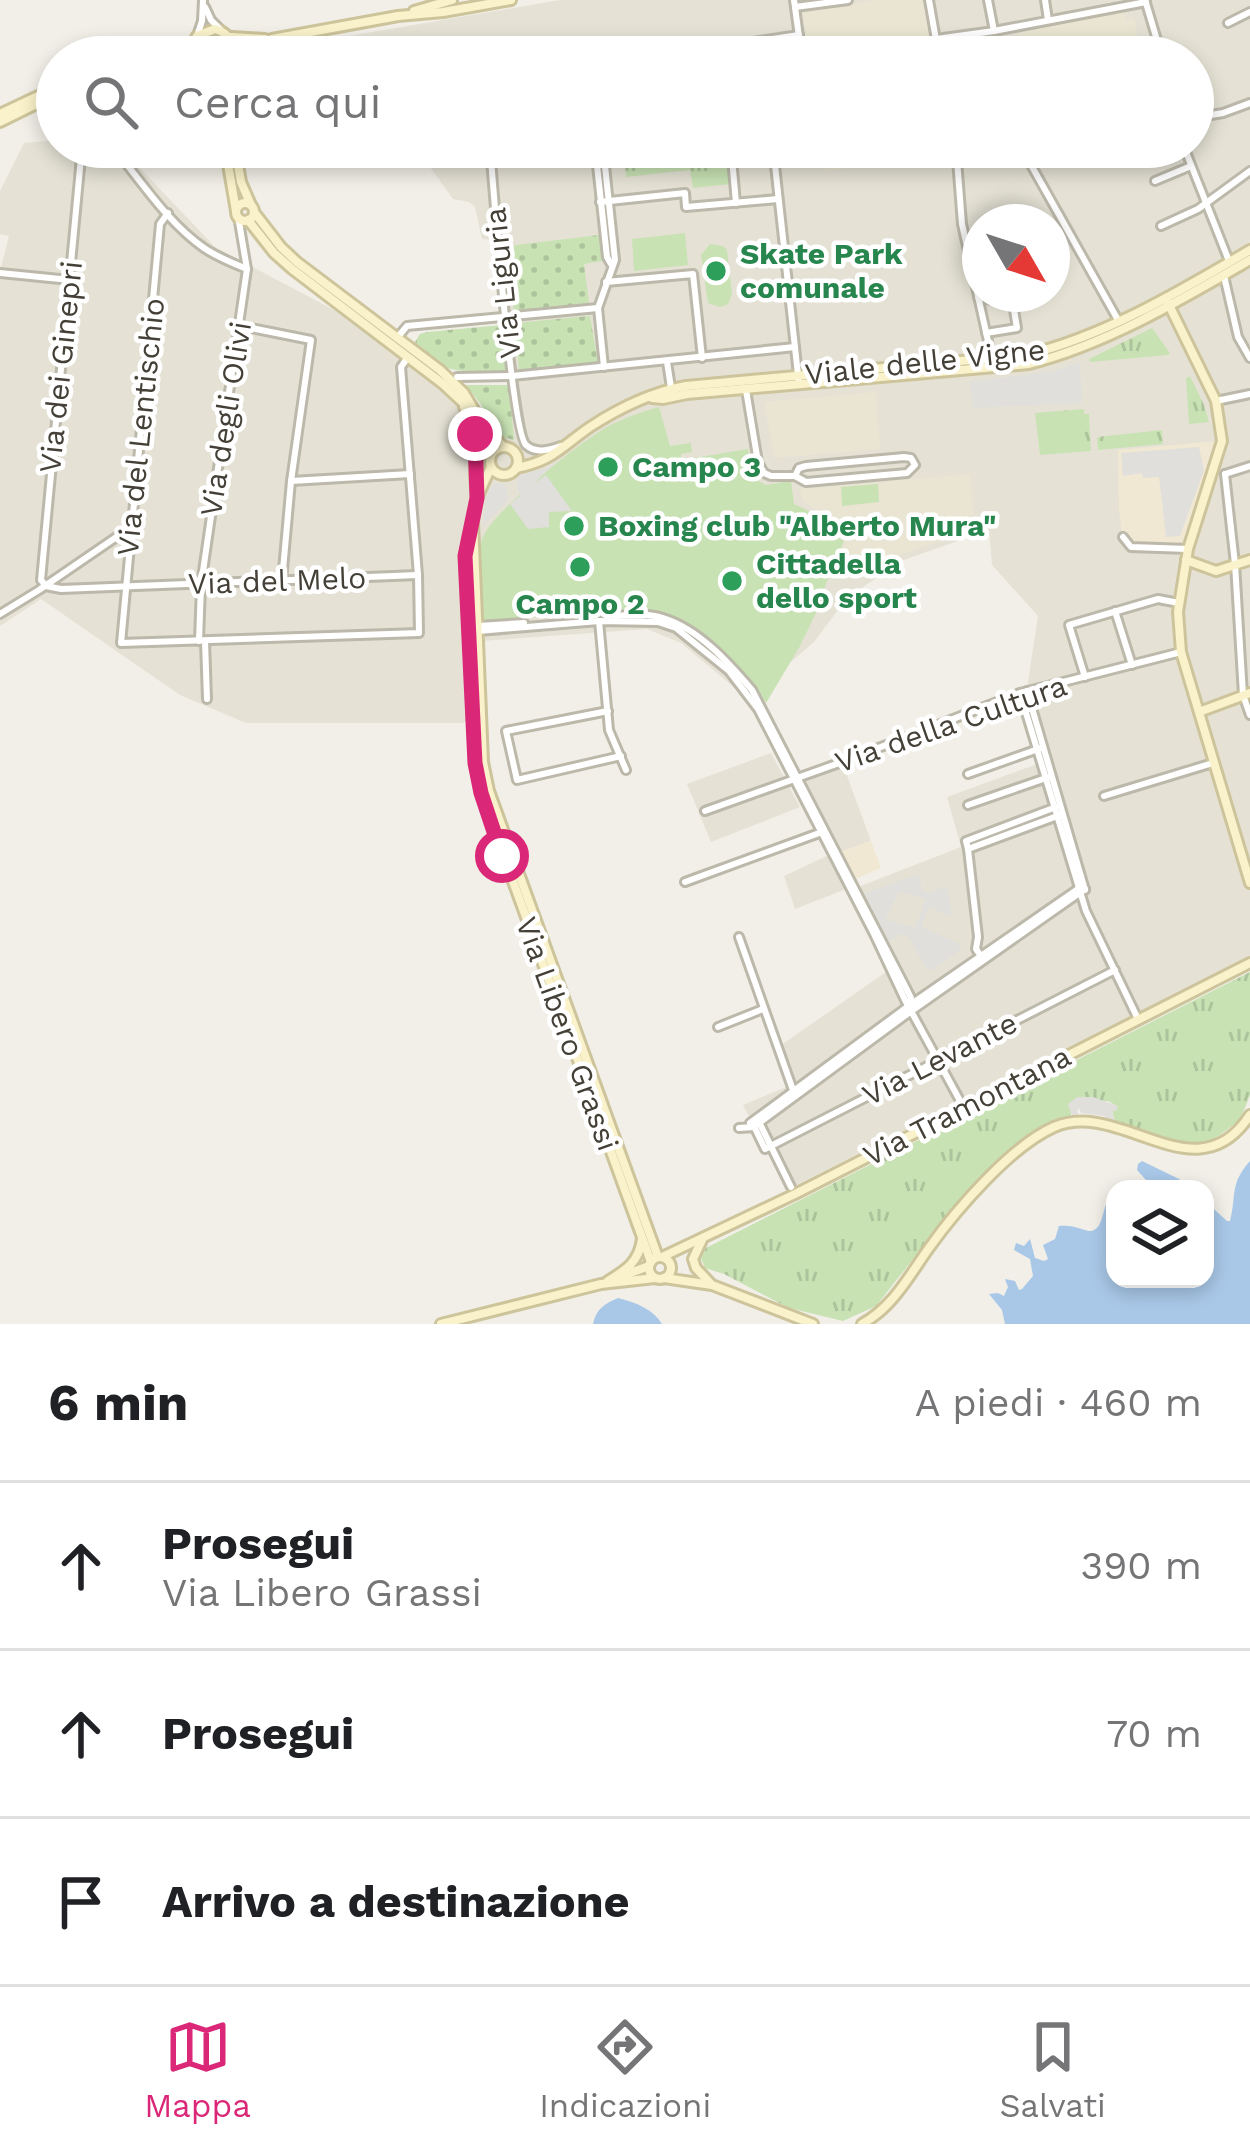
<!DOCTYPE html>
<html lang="it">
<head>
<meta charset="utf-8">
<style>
  body { margin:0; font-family:"Work Sans",sans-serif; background:#f2f2f2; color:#202124 }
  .controls { position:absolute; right:36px; bottom:36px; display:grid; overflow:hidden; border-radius:24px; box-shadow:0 6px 18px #0003 }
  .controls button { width:108px; height:108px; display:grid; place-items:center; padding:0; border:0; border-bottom:3px solid #e0e0e0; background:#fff; color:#202124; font:60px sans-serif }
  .compass { position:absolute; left:962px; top:204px; width:108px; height:108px; border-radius:50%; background:#fff; box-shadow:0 6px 18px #0003; rotate:129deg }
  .stop { position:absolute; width:36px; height:36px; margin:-27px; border:9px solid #db2777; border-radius:50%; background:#fff }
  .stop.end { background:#db2777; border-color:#fff; box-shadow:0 3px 12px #0008 }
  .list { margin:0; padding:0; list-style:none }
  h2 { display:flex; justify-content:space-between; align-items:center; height:156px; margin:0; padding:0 48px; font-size:51px }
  h2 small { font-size:39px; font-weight:400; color:#757577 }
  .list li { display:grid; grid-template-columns:78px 1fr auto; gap:36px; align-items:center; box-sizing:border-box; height:168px; padding:0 48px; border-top:3px solid #e0e0e0 }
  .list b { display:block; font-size:45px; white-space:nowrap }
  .list p { margin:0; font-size:39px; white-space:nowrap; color:#757577 }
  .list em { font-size:39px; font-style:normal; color:#757577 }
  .icon { flex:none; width:66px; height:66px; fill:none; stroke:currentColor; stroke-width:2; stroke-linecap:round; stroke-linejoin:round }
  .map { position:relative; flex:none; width:1250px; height:1324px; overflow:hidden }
  .search { position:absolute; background:#fff; box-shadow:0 6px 18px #0003; left:36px; right:36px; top:36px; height:132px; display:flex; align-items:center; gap:30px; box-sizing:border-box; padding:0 42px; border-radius:66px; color:#757577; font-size:45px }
  .sheet { height:660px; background:#fff }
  nav { display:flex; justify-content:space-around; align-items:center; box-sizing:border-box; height:168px; border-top:3px solid #e0e0e0; background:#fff; font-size:33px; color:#757577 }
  nav a { display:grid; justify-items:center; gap:6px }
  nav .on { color:#db2777 }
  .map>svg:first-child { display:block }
  .residential { fill:#e5e2d5; fill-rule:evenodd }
  .commercial { fill:#f1e8d4 }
  .education { fill:#e9e5d2 }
  .grass { fill:url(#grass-dots) }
  .park { fill:url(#park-tufts) }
  .garden { fill:#c8e2b4 }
  .parking { fill:#e0dfdb; fill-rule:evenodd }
  .water { fill:#a9c8e8 }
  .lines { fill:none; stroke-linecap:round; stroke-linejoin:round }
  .street-casing { stroke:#bcb8aa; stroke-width:12 }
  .secondary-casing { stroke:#cdc49b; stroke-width:14 }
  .street { stroke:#fff; stroke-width:6 }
  .secondary { stroke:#f9f2ca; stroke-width:8 }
  .route { stroke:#db2777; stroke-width:15 }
  .leisure-dot { fill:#2e9e5b; stroke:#fff; stroke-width:4.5 }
  .labels { text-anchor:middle; stroke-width:9; stroke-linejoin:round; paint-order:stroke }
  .leisure-label { font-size:30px; font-weight:bold; fill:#27864d; stroke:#fff; text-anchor:start }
  .street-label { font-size:30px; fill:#444037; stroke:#fff }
</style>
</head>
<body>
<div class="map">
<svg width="1250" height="1324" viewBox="0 0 1250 1324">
  <defs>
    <pattern id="grass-dots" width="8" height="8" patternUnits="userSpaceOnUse" patternTransform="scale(3)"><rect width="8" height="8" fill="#c8e2b4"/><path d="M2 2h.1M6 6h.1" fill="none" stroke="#adc39b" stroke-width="1.8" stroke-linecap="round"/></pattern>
    <pattern id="park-tufts" width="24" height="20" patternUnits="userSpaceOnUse" patternTransform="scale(3)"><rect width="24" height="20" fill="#c8e2b4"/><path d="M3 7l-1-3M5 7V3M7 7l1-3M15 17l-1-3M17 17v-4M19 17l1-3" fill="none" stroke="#adc39b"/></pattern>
  </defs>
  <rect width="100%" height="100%" fill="#f1efe7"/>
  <g class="residential">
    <path d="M560 0H1250V957L788 1189 743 1105 791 1085 777 1048 896 965 858 887 961 847 947 797 1051 759 1027 688 1038 616 992 565 989 530 901 561 847 598 814 642 748 699 681 643 647 629 481 641 485 715 462 723H246L180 695 41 599 0 626V271L9 236 0 234V191L24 143 57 140V147H120L215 247 370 329 421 371 513 435 493 240 482 239 475 207 469 202 453 199 430 167 406 165 389 147H1193V57H317L314 42ZM980 222H1052V294H980Z"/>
    <polygon points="771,753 800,807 711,842 687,784"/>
    <polygon points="842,762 871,841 838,853 792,779"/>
    <polygon points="831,854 849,888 795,909 784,876"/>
  </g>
  <g class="commercial">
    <polygon points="1219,441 1210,473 1180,549 1136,547 1127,543 1122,535 1119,508 1118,450"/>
    <polygon points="871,841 881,868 853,880 838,853"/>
  </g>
  <g class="education">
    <polygon points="875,0 924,0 932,57 809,57 803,12"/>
    <polygon points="1124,12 1126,20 1134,19 1143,57 1021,57 1017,31"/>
    <polygon points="823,147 951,147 952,151 826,172"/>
    <polygon points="876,392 880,449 774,458 764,402"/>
    <polygon points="970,474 975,529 830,579 845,540 831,529 832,520 803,501 800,489"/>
  </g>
  <g class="grass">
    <polygon points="599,235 602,261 584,264 589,303 514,312 507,246"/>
    <polygon points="590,316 598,364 519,371 515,323"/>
    <path d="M502 325 507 371C469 371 439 378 415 342L420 334 427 332Z"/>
    <path d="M465 385H509L514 440C495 436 494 427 485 411 480 402 472 393 465 385Z"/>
  </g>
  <g class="park">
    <polygon points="657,147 728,147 731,184 693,188 690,170 626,177 623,151"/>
    <polygon points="1152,328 1170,353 1168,355 1090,362 1089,359"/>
    <polygon points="1190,376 1204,405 1209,422 1189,424 1186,378"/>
    <polygon points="1084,409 1084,414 1089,414 1091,451 1040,455 1035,413"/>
    <polygon points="1162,430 1163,444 1098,450 1097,437"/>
    <polygon points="1250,972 1250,1095 1240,1120 1213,1140 1196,1144 1172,1140 1115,1123 1112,1110 1117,1106 1108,1101 1071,1108 1071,1116 1053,1120 1010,1152 955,1206 876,1306 843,1321 789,1308 724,1274 705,1268 701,1258 706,1248"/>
  </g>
  <g class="garden">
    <polygon points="685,233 688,265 634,271 632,239"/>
    <polygon points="710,244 723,246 727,250 732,294 728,304 720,307 708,303 701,255"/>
    <path d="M659 407 670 446 691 443 692 452 681 454 682 460 748 449 753 478 766 485 791 481 794 504 830 521 829 531 844 541 823 591 824 596 800 646 766 703C740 666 708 634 668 613L658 614 641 608 484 621C483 598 475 558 483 537 492 512 581 441 607 427 624 418 641 412 659 407Z"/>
    <polygon points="878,484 879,502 842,506 841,487"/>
  </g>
  <g class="parking">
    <polygon points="1080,362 1082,403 973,408 970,382 1055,371"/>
    <polygon points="1199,447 1204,470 1180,536 1166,537 1159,477 1143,478 1142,473 1123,476 1121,453"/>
    <polygon points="558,461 533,484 546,475 572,511 549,512 549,527 528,529 510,504 520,496 516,480 520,475 547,468"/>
    <polygon points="501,483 505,485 509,499 483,526 486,497 492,485"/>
    <path d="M919 874 922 890 928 893 947 886 952 917 929 907 921 927 961 944 958 947 962 949 932 970 927 969 907 935 901 934 887 942 863 894ZM899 892 926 899 915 928 885 919Z"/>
    <polygon points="1077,1097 1093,1097 1118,1106 1116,1111 1112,1111 1115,1123 1103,1121 1105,1116 1081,1113 1079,1108 1077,1111 1080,1118 1073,1119 1068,1104"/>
  </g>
  <g class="water">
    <polygon points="1142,1161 1179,1179 1191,1189 1154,1189 1137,1170 1138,1164"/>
    <path d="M1250 1161V1324H1005L1002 1310 989 1294 998 1293 1004 1296 1008 1287 1005 1279 1015 1281 1019 1290 1022 1289 1033 1276 1030 1259 1014 1250 1016 1243 1024 1246 1030 1239 1035 1258 1044 1261 1048 1259 1043 1245 1055 1239 1059 1226C1074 1224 1087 1232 1091 1231 1103 1229 1102 1211 1107 1203 1109 1200 1112 1198 1115 1196V1279H1205V1201L1227 1221H1230C1237 1194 1229 1185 1250 1161Z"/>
    <path d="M618 1298C635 1302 653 1309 662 1324H593C596 1309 604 1304 618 1298Z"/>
  </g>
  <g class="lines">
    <defs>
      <g id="street">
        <polyline points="929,0 939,57"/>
        <polyline points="988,0 994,31"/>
        <polyline points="1045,0 1048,20"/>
        <polyline points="1146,3 1162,57"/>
        <polyline points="205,7 211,20 221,30"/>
        <polyline points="795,7 848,0"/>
        <polyline points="1228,23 1250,12"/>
        <polyline points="197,36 202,21 203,0"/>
        <polyline points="936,39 994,31 1146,2"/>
        <polyline points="760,41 762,57"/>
        <polyline points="651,57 799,35"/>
        <polyline points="794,57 800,44 794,0"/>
        <polyline points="1193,118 1223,113 1250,103"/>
        <path d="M113 147C141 181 168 223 204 248 217 257 232 263 247 269"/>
        <path d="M490 147C493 184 512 432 526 445 536 454 549 450 561 446"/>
        <polyline points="595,147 607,257 611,264"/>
        <polyline points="603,147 615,260 598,308 604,367"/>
        <polyline points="731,147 736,203"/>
        <polyline points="773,147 799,384"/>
        <polyline points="956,147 962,224 992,359"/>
        <polyline points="1021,147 1118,320"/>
        <polyline points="1184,147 1229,261"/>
        <polyline points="958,156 1009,147"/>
        <polyline points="1155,181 1191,166"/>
        <polyline points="600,202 685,193 686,207 778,199"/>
        <polyline points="168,213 160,224 121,643 419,633 418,575 401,367 408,357"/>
        <polyline points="1161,226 1198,209 1250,171"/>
        <polyline points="0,273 70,280"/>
        <polyline points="1224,276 1238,337 1250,358"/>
        <polyline points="606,282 693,274 702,358"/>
        <polyline points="978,297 1013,304 1017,328 986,333"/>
        <polyline points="241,326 311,340 291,481 282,581"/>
        <polyline points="397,338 407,326 598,308"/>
        <polyline points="667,362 672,394"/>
        <polyline points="457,377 512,376 795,347"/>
        <polyline points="746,390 758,462 764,473 771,476 795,476 806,482 907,473 915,465 911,458 904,457 806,466 799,468 795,476"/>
        <polyline points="1216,401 1250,394"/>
        <polyline points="1225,474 1235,564 1243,695 1250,715"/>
        <polyline points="1225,474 1250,466"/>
        <polyline points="291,481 410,474"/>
        <polyline points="1123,537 1131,547 1188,549"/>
        <polyline points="46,586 41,580 82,147"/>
        <polyline points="46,586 61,589 418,575"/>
        <polyline points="1115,611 1132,665"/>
        <polyline points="0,614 39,590 131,527"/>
        <path d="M615 616C631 615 647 613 663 618 699 629 729 663 752 690L906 988 911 998 910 1005"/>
        <polyline points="599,621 609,730 626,770"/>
        <polyline points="478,626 524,623"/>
        <polyline points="478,631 599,621 658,622 676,628 729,671 758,709 874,934 905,1000 964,1108"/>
        <polyline points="199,641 201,585 247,269 238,216"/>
        <polyline points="205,641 207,699"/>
        <polyline points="1085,677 1069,625 1158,599 1179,603"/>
        <polyline points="1027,691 1085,890"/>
        <polyline points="1020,693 1086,911 1138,1019"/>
        <polyline points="608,711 506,731 517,780 621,756"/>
        <polyline points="968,774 1041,748"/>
        <polyline points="1104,796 1213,763"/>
        <polyline points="968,805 1049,777"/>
        <polyline points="705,811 842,762 1020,693 1181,652"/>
        <polyline points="968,849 966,841 1056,807"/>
        <polyline points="968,849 978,937 976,949 981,956"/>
        <polyline points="968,849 1060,815"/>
        <polyline points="685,882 822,832"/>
        <polyline points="739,937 794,1093"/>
        <polyline points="718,1027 763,1009"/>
        <polyline points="752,1122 765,1149 1115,970"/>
        <polyline points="759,1122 791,1187"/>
        <polyline points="750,1123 910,1005 1078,889 1085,889"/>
        <polyline points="739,1128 754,1127 759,1123 910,1012 1085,889"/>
      </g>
      <g id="secondary">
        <polyline points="414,11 452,0"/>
        <polyline points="232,37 265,39"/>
        <polyline points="154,57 192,47"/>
        <path d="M193 57 192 47 197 36 215 29C229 33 236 43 232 57"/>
        <polyline points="235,57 245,50 272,39 398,16 443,12 511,0"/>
        <polyline points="0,114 57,87"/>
        <polyline points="0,122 57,94"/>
        <polyline points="225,147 236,211"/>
        <polyline points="235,147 241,182 251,205"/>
        <circle cx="245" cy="212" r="9"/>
        <polyline points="254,212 281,247 297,262 440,370 464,393 485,428 504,447"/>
        <polyline points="248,220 274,253 292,269 443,384 474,413"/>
        <polyline points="1168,303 1216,401 1222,441 1188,549 1178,612 1181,652 1250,883"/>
        <path d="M652 398 663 399 687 394 1029 364C1107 344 1181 300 1250 260"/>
        <path d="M464 407C483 446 471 459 477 497"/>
        <circle cx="504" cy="461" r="14"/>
        <polyline points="491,467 477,498 473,521 483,762 489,791 658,1257"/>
        <path d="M516 468C553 461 561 447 590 427 619 408 653 392 686 386L1026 355C1105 336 1180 291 1250 250"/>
        <polyline points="469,534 465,556 475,763 481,793 651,1262"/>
        <polyline points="1186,560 1216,571 1250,560"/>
        <polyline points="1199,712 1250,693"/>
        <polyline points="702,1240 693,1259 696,1268 710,1283"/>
        <polyline points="662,1257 795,1194 1250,963"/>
        <circle cx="660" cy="1268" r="11"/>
        <polyline points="622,1276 649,1266"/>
        <polyline points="664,1278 712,1285 813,1324"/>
        <path d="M608 1281C626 1270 639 1262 642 1239"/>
        <polyline points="441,1324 601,1284 655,1278"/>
        <path d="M862 1324C893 1307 909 1276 929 1248 956 1210 1011 1146 1054 1127 1121 1098 1196 1198 1250 1115"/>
      </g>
    </defs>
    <use href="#street" class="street-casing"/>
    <use href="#secondary" class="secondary-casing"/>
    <use href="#street" class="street"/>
    <use href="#secondary" class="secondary"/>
  </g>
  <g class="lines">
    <polyline class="route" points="475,434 477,498 465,556 475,763 481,793 502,856"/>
  </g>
  <g class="leisure-dot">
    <circle cx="716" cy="271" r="12"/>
    <circle cx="608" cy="467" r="12"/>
    <circle cx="574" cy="526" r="12"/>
    <circle cx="580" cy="567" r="12"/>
    <circle cx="732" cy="581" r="12"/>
  </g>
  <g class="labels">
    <g class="leisure-label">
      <text x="740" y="264">Skate Park<tspan x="740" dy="34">comunale</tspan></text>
      <text x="632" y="477">Campo 3</text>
      <text x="598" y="536">Boxing club "Alberto Mura"</text>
      <text x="756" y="574">Cittadella<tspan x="756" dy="34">dello sport</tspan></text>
      <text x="580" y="614" text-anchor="middle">Campo 2</text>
    </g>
    <g class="street-label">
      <text transform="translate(503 283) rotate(-96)" y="10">Via Liguria</text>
      <text transform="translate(925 362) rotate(-6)" y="10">Viale delle Vigne</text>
      <text transform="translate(61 367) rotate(-84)" y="10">Via dei Ginepri</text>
      <text transform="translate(226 419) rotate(-81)" y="10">Via degli Olivi</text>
      <text transform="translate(141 427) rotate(-84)" y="10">Via del Lentischio</text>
      <text transform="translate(277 581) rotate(-2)" y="10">Via del Melo</text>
      <text transform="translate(951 724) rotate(-19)" y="10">Via della Cultura</text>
      <text transform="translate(567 1034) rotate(70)" y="10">Via Libero Grassi</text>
      <text transform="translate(940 1059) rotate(-27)" y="10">Via Levante</text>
      <text transform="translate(967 1106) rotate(-27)" y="10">Via Tramontana</text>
    </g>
  </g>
</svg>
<div class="controls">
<button><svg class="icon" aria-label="layers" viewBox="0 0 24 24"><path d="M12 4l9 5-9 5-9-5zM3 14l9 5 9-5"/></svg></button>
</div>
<svg class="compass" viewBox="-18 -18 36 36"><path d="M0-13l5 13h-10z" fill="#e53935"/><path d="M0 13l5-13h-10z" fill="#757577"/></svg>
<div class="stop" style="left:502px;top:856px"></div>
<div class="stop end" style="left:475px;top:434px"></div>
<div class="search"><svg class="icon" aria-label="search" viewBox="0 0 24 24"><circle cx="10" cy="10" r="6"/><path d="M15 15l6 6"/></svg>Cerca qui</div>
</div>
<section class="sheet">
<h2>6 min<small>A piedi · 460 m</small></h2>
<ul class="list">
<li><svg class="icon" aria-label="ahead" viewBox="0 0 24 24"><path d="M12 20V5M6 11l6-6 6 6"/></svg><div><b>Prosegui</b><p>Via Libero Grassi</p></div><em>390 m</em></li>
<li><svg class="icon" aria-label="ahead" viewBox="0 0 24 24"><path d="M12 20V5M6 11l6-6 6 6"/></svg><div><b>Prosegui</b></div><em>70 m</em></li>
<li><svg class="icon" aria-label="arrive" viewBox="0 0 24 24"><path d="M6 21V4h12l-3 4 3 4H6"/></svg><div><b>Arrivo a destinazione</b></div></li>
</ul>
</section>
<nav>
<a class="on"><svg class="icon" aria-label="map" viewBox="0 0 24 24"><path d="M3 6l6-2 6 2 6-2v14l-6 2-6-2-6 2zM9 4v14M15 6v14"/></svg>Mappa</a>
<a><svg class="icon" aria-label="directions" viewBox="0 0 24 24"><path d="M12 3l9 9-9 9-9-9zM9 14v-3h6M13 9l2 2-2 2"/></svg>Indicazioni</a>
<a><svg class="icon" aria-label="saved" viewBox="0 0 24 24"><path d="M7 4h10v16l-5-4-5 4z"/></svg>Salvati</a>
</nav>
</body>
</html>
